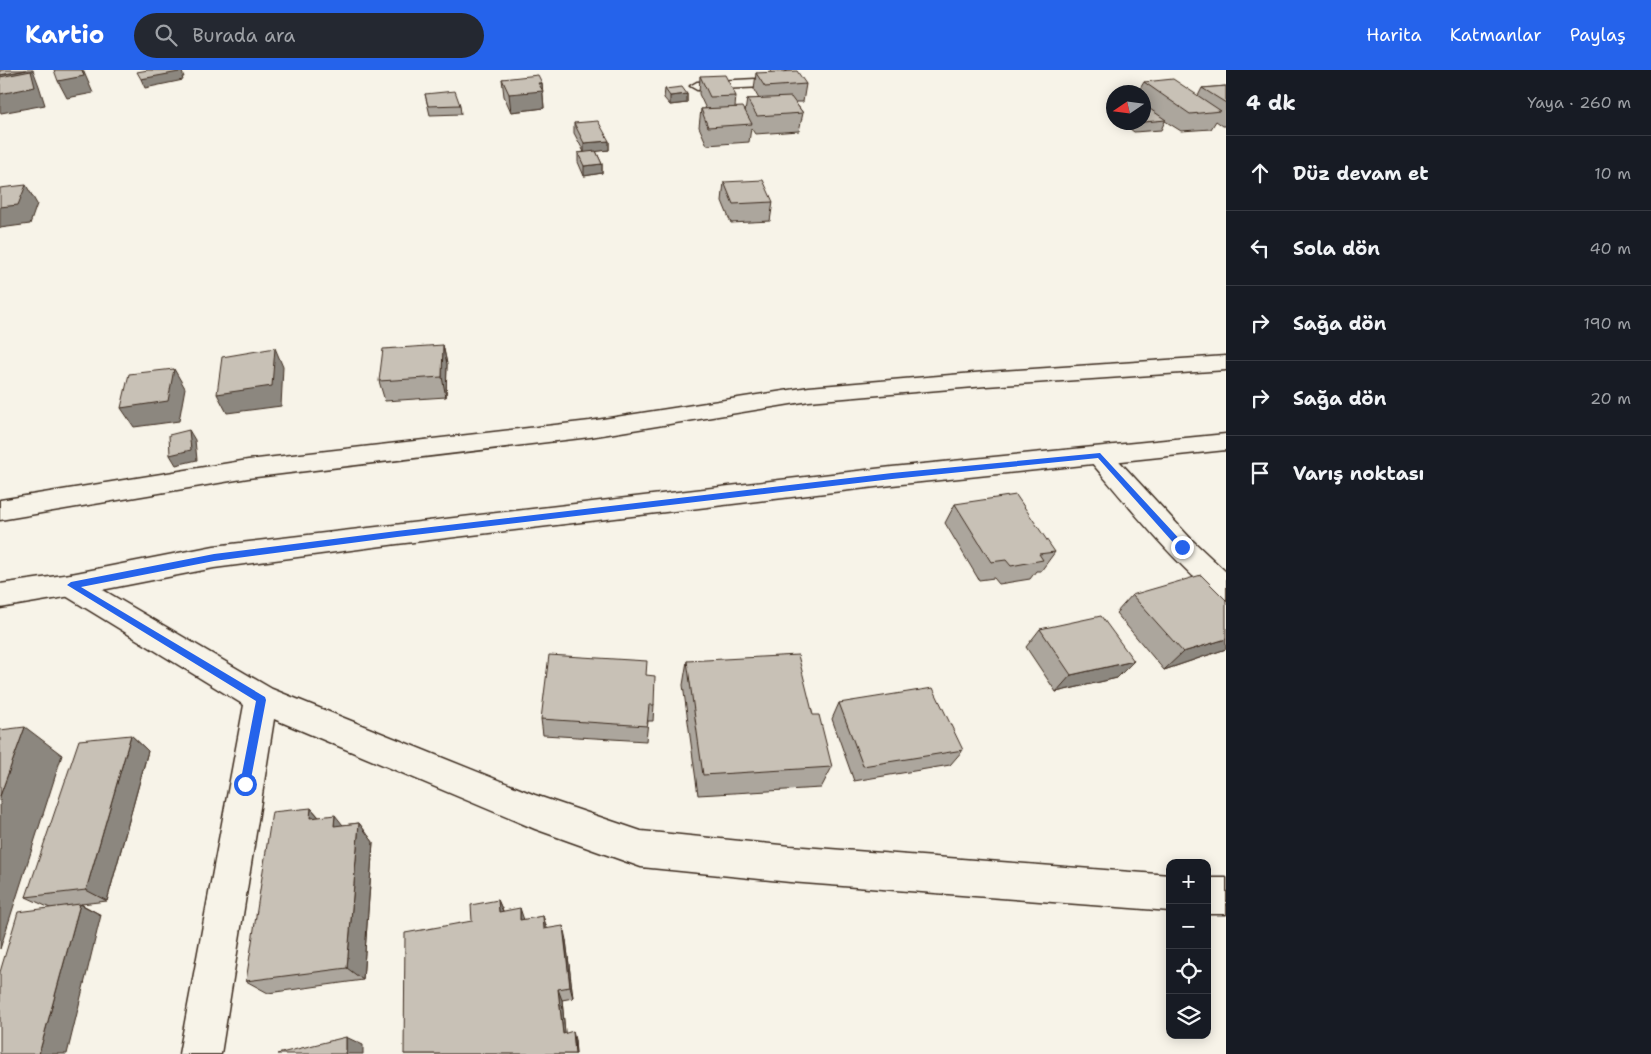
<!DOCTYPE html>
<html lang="tr">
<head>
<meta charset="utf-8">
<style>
  body { margin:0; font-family:"Shantell Sans",sans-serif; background:#242831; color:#f1f3f6 }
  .controls { position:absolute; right:15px; bottom:15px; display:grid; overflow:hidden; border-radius:10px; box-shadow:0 2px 12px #0003 }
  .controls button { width:45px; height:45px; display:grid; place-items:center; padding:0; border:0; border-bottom:1px solid #363941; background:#171b24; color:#f1f3f6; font:25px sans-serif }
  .compass { position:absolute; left:1106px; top:15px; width:45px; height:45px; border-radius:50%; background:#171b24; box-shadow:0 2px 12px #0003; rotate:257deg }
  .stop { position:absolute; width:15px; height:15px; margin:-11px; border:4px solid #2563eb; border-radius:50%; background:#fff }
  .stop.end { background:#2563eb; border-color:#fff; box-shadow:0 1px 5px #0008 }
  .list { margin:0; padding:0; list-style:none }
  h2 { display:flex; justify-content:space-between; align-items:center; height:65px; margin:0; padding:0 20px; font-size:21px }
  h2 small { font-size:16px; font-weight:400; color:#9ea1a6 }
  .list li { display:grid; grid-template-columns:32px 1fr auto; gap:15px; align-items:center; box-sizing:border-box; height:75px; padding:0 20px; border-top:1px solid #363941 }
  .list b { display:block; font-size:19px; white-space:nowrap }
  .list em { font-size:16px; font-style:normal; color:#9ea1a6 }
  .icon { flex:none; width:28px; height:28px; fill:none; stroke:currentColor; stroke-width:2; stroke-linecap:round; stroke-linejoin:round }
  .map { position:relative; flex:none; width:1226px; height:984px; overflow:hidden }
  header { display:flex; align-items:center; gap:30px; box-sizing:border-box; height:70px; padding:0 25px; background:#2563eb; color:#fff }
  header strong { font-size:24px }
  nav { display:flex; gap:28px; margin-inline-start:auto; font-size:18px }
  .search { width:350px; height:45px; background:#242831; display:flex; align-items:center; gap:12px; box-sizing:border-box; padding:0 18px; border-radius:28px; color:#9ea1a6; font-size:19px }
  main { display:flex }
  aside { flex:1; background:#171b24 }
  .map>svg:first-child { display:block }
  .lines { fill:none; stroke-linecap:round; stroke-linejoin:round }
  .minor-casing { stroke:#3b2a1e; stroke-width:3 }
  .tertiary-casing { stroke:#3b2a1e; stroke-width:3 }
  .minor { fill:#f7f3e8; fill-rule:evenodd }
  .tertiary { fill:#f7f3e8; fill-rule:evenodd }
  .wall { fill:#aca69d; stroke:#3b2a1e }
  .shaded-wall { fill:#8c877f; stroke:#3b2a1e }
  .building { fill:#c8c1b6; stroke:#3b2a1e }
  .route { fill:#2563eb }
</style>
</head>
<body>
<header>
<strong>Kartio</strong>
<div class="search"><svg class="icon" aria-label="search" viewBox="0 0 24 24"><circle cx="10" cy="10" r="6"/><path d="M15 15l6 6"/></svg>Burada ara</div>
<nav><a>Harita</a><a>Katmanlar</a><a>Paylaş</a></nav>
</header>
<main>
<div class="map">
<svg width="1226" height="984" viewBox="0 0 1226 984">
  <rect width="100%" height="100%" fill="#f7f3e8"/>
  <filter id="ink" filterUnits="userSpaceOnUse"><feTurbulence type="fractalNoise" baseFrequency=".02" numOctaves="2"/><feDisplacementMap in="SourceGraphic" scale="10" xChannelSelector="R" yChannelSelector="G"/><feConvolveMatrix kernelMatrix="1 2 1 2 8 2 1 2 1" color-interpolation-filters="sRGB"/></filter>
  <g filter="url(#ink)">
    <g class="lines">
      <defs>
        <g id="minor">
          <polygon points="771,0 785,0 793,12 786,16 697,20 690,16 697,12 776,8"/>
          <path d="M1100 377 1109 380 1192 470 1226 502V530C1195 520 1117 422 1091 392L1088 386 1091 380Z"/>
          <polygon points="71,504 81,507 272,619 535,725 641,761 790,776 1170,805 1170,841 790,812 641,797 535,759 274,649 221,984 179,984 244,635 61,523 57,515 61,507"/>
          <rect x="1207" y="808" width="19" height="36"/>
        </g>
        <g id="tertiary">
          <polygon points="1226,286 1226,300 986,316 809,331 590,367 248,408 0,450 0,430 248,390 590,351 809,317 986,302"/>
          <polygon points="1226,364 1226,380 892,415 397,474 214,498 71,526 0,538 0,514 71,504 214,476 892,397"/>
        </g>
      </defs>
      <use href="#minor" class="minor-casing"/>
      <use href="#tertiary" class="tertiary-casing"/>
      <use href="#minor" class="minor"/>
      <use href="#tertiary" class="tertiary"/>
    </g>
    <g class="wall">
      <polygon points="756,3 806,14 803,32 795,32 803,43 799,61 755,64 751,58 749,72 707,75 699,57 701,39 706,39 699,24 700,6 736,26 735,37 745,42 747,29 759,29 754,20"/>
      <polygon points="502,9 542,13 544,38 511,42 504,26"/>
      <polygon points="1144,12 1198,26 1202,18 1226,16 1226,56 1223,56 1216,51 1211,59 1181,61 1165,51 1161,60 1134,62 1125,55 1127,52 1144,52 1144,22 1138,22"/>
      <polygon points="665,19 687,24 687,33 670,35 664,28"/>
      <polygon points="425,24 460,35 461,44 430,45"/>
      <polygon points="574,53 609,71 609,80 596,81 602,94 602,103 584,106 578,92 578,83 584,82 574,63"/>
      <polygon points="724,112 773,132 770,151 731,153 722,131"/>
      <polygon points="443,275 447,294 446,327 385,331 379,311"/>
      <polygon points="955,434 1055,482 1041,501 1036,501 1030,509 999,514 994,508 979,510 945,453"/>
      <polygon points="1132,525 1226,579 1164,600 1116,543"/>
      <polygon points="1040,559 1134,591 1117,608 1056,622 1026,577"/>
      <polygon points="687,591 813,645 832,697 821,718 698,725 683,615"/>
      <polygon points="646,605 654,635 653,651 648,651 646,671 543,665 541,649"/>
      <polygon points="839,633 963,680 950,695 854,711 832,649"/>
      <polygon points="131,665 148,681 107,831 81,834 101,845 50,838 26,827"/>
      <polygon points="311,738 319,747 343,755 359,753 373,772 363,910 268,923 246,911"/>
      <polygon points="498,830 503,841 524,850 543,846 547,858 566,870 573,928 562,930 565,963 575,970 576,984 404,984 472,851"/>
    </g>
    <g class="shaded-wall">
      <polygon points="26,0 33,0 39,16 45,35 1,43 0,41 0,5"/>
      <polygon points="82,0 83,0 93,23 67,28 58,11"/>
      <polygon points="178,0 181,0 184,7 182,7 183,10 145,18 141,9"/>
      <polygon points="538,13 542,13 544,38 511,42 509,24"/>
      <polygon points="687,24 687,33 670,35 670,26"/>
      <polygon points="609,71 609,80 584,83 584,73"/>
      <polygon points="602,94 602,103 584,106 584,96"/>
      <polygon points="26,115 37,134 30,154 0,158 0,137"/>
      <polygon points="443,275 447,294 446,327 442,307"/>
      <polygon points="275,278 283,297 281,336 227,343 217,324"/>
      <polygon points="174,299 185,318 179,351 134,357 121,338"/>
      <polygon points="189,360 195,370 197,390 176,395 170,385"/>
      <polygon points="1226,569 1226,579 1164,600 1183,582"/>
      <polygon points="1134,591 1117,608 1056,622 1071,605"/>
      <polygon points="25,657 62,685 0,879 0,726"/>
      <polygon points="131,665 148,681 107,831 86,820"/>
      <polygon points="311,738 327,757 310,748"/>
      <polygon points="335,745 350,764 334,756"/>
      <polygon points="359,753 373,772 363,910 347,898"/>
      <polygon points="498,830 505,846 499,842"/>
      <polygon points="80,834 101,845 67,984 39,984"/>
      <polygon points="520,838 525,853 520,850"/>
      <polygon points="543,846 547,861 544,859"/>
      <polygon points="563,856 566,870 573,928 570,917"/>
      <polygon points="558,919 562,930 566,973 563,964"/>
      <polygon points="573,961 575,970 576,984 575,984"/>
      <polygon points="346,967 363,975 363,984 346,984"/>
    </g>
    <g class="building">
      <polygon points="0,0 26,0 0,5"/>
      <polygon points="54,0 82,0 84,6 58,11"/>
      <polygon points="148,0 178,0 179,2 141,9 137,2"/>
      <polygon points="31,1 35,17 0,24 0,7"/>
      <polygon points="797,1 806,14 765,17 756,3"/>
      <polygon points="538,5 542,13 538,13 543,21 509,24 502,9"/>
      <polygon points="725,5 736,26 710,27 700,6"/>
      <polygon points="1173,9 1221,41 1190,44 1144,12"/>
      <polygon points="1226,16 1226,33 1202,18"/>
      <polygon points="682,17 687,24 670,26 665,19"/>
      <polygon points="455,21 460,35 428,36 425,24"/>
      <polygon points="791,27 803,43 757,46 747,29"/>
      <polygon points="1144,35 1166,50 1144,52"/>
      <polygon points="743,37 752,54 708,57 701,39"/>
      <polygon points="598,51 609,71 584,73 574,53"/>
      <polygon points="596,81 602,94 584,96 578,83"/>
      <polygon points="763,110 773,132 733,134 724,112"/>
      <polygon points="26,115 18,135 0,137 0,118"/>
      <polygon points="443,275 442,307 379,311 383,279"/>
      <polygon points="275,278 272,316 217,324 222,287"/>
      <polygon points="174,299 168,331 121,338 129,304"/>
      <polygon points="189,360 191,380 170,385 169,365"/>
      <polygon points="1016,425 1055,482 1039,484 1043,490 1011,496 1006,490 991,492 955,434"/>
      <polygon points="1201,505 1226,530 1226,569 1183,582 1132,525"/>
      <polygon points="1101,546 1134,591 1071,605 1040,559"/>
      <polygon points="549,585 647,591 646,605 655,606 654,635 649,635 647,656 541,649"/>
      <polygon points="798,585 813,645 819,645 832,697 703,705 687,591"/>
      <polygon points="933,618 963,680 863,696 839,633"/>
      <polygon points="25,657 0,726 0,660"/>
      <polygon points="131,665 86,820 26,827 79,670"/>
      <polygon points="311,738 310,748 335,745 334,756 359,753 347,898 246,911 272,742"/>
      <polygon points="498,830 499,842 520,838 520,850 543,846 544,859 563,856 570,917 558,919 563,964 573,961 575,984 404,984 405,863 472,851 471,835"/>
      <polygon points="80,834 39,984 0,984 0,902 18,842"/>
      <polygon points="346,967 346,984 277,984"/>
    </g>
  </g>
  <polygon class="route" points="1100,383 1185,475 1185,479 1179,479 1098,388 892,409 397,467 214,491 81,517 265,627 266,630 250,714 245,719 240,714 256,631 67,515 71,512 214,484 397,461 892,403"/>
</svg>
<div class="controls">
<button>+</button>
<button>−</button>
<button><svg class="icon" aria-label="locate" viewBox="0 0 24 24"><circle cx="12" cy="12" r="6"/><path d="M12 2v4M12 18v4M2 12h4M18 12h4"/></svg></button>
<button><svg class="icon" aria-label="layers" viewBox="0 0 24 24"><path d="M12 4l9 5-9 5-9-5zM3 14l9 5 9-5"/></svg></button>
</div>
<svg class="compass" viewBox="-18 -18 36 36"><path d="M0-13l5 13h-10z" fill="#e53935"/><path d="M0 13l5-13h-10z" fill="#9ea1a6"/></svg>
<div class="stop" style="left:245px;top:714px"></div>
<div class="stop end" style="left:1182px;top:477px"></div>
</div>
<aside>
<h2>4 dk<small>Yaya · 260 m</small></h2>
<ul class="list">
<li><svg class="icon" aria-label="ahead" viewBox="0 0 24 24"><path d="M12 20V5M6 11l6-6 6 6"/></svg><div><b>Düz devam et</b></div><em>10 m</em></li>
<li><svg class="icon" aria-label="left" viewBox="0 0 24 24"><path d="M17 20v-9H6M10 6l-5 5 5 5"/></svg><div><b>Sola dön</b></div><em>40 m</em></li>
<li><svg class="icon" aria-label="right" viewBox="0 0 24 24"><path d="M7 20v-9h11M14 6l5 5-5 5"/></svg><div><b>Sağa dön</b></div><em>190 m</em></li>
<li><svg class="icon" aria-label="right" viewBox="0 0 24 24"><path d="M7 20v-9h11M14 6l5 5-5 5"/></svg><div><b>Sağa dön</b></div><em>20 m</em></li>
<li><svg class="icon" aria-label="arrive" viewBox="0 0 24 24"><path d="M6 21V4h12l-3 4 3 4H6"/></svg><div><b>Varış noktası</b></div></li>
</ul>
</aside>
</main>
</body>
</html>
